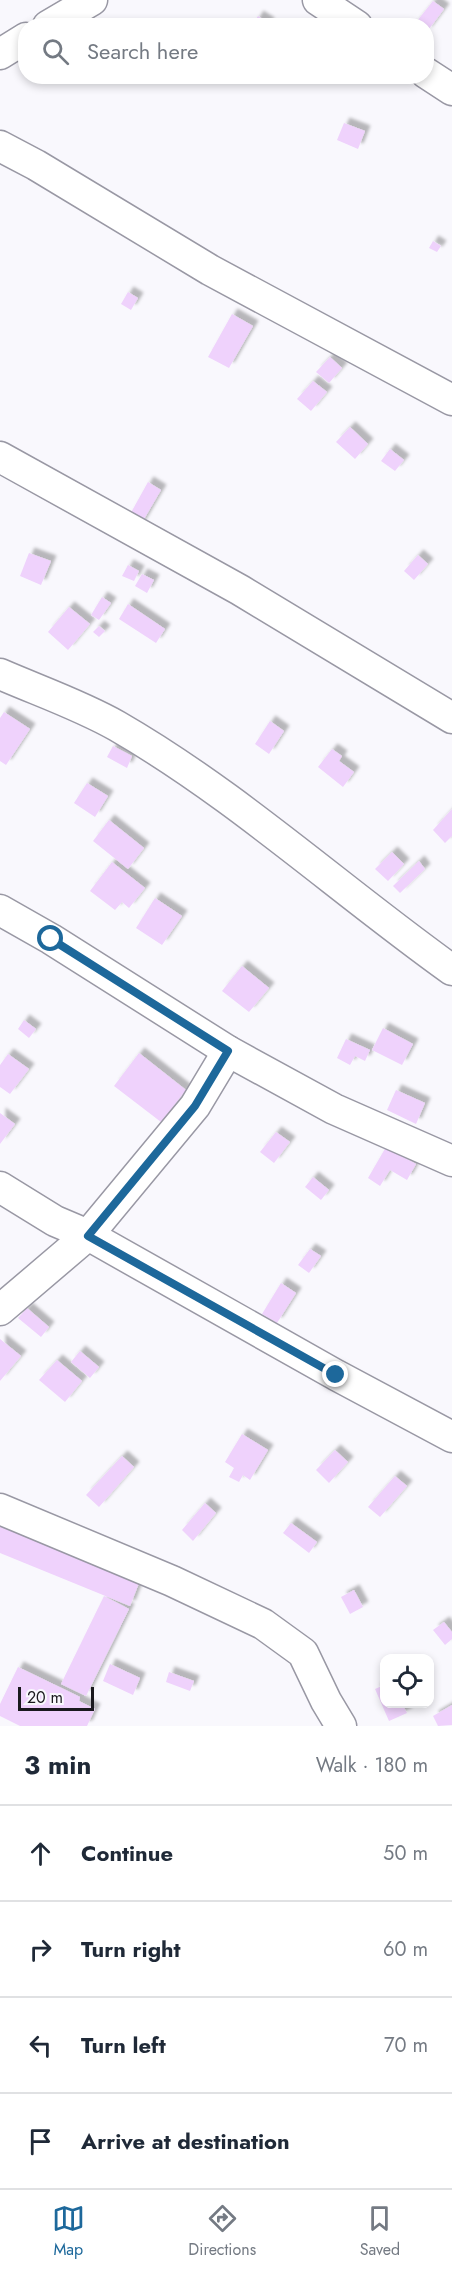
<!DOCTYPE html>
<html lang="en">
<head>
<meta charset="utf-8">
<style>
  body { margin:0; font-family:Jost,sans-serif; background:#f2f2f3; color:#1f2937 }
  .controls { position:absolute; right:18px; bottom:18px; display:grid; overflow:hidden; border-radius:12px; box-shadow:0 3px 9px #0003 }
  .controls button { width:54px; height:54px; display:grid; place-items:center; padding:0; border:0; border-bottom:2px solid #e0e1e3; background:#fff; color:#1f2937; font:30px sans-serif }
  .scale { position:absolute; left:18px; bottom:15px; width:76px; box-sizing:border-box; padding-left:6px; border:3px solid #1a191e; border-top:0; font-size:16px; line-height:21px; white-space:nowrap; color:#1a191e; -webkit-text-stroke:4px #f9f8fd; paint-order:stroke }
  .stop { position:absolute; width:18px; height:18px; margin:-14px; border:4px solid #1d689b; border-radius:50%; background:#fff }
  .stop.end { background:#1d689b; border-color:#fff; box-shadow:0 2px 6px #0008 }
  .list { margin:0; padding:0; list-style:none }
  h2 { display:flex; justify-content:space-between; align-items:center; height:78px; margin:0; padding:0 24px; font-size:26px }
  h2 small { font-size:20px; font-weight:400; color:#747a83 }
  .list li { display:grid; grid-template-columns:39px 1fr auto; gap:18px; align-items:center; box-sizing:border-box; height:96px; padding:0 24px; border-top:2px solid #e0e1e3 }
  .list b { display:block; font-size:22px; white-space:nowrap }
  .list em { font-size:20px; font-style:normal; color:#747a83 }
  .icon { flex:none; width:33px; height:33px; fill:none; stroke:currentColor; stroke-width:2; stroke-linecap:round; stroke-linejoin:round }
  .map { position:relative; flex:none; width:452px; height:1726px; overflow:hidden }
  .search { position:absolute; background:#fff; box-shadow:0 3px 9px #0003; left:18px; right:18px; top:18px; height:66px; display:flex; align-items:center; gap:15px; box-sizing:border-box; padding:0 21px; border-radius:24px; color:#747a83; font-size:22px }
  .sheet { height:462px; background:#fff }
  nav { display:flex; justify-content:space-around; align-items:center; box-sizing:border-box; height:84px; border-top:2px solid #e0e1e3; background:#fff; font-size:16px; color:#747a83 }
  nav a { display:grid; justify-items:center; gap:3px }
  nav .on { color:#1d689b }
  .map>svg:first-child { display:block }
  .building { fill:#efd2fc; filter:url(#shadow) }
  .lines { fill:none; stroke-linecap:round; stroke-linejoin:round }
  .minor-casing { stroke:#9998a4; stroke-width:33 }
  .minor { stroke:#fff; stroke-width:30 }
  .route { stroke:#1d689b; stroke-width:8 }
</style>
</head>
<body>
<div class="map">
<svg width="452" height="1726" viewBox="0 0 452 1726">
  <defs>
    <filter id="shadow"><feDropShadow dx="5.5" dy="-5.5" stdDeviation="1.5" flood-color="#0004"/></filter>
  </defs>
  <rect width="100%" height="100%" fill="#f9f8fd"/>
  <g class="building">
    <polygon points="433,1 444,9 426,33 426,26 413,26"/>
    <polygon points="258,16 269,23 268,26 252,26"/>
    <polygon points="344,123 365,131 358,149 337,140"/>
    <polygon points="433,241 441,246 437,252 429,248"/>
    <polygon points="128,292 138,298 131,310 121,304"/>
    <polygon points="232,314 253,326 229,368 208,357"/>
    <polygon points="330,357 342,368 329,383 316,372"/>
    <polygon points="313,381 327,392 311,411 297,399"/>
    <polygon points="350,427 368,444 355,459 336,442"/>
    <polygon points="390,449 404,460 395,471 381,461"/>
    <polygon points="148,482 161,490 140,526 128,518"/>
    <polygon points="29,553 51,561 41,585 20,576"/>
    <polygon points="418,555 428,564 414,580 404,571"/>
    <polygon points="128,565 139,571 134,581 122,576"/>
    <polygon points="142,574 154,580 147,593 135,586"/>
    <polygon points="102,597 111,603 99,620 91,615"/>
    <polygon points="128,604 165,629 156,643 119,619"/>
    <polygon points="69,607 90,624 68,650 48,632"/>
    <polygon points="99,626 105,631 99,637 93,632"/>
    <polygon points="4,712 30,729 6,765 0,761 0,718"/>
    <polygon points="270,721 284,731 269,754 255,744"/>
    <polygon points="113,746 132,756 127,768 107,757"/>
    <polygon points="332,749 342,756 339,761 354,772 343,787 318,767"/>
    <polygon points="87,783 108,796 95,817 74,803"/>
    <polygon points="452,809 452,836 445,843 433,830"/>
    <polygon points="109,820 144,848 128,869 93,841"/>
    <polygon points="392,852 404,864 388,881 375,869"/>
    <polygon points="419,861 425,869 400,893 393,886"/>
    <polygon points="112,862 145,888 129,908 122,902 115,910 90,891"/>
    <polygon points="155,898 182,916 162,945 136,928"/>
    <polygon points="242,966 269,988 249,1012 222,991"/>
    <polygon points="24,1020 36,1029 29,1038 18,1029"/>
    <polygon points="383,1028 413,1044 402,1065 372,1050"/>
    <polygon points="346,1039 370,1050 365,1061 355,1056 350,1065 337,1058"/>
    <polygon points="139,1053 186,1090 161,1122 114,1086"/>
    <polygon points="8,1054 29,1069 10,1094 0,1087 0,1065"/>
    <polygon points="396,1090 425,1103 416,1124 387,1110"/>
    <polygon points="0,1113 15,1124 0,1144"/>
    <polygon points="276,1132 290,1142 274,1163 260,1152"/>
    <polygon points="386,1147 416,1164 407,1180 390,1170 380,1186 368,1178"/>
    <polygon points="313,1177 329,1190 321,1200 305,1187"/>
    <polygon points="310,1249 321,1256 309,1273 298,1265"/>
    <polygon points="281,1283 296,1293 277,1323 262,1314"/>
    <polygon points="27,1308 49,1327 41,1337 18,1318"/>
    <polygon points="0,1339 21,1356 0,1381"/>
    <polygon points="80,1351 99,1367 90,1378 71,1362"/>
    <polygon points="57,1360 82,1381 65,1402 39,1380"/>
    <polygon points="242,1434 268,1450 250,1480 243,1475 239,1482 229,1477 234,1468 225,1462"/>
    <polygon points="335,1450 348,1462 329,1483 316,1470"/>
    <polygon points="122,1456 134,1467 99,1507 86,1495"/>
    <polygon points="395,1476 407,1486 380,1517 368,1507"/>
    <polygon points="205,1503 216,1513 193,1541 182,1530"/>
    <polygon points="0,1522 141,1578 130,1606 0,1553"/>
    <polygon points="291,1523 317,1542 309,1553 283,1533"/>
    <polygon points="354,1590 363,1607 350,1614 341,1597"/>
    <polygon points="104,1596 129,1609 86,1696 61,1684"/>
    <polygon points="444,1622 452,1632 452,1639 445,1645 433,1630"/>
    <polygon points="110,1664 140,1678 133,1695 103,1681"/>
    <polygon points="18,1667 80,1697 79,1701 95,1709 87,1726 20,1726 0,1716 0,1704"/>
    <polygon points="169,1672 194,1681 190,1691 166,1682"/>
    <polygon points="384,1685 384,1704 402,1704 407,1713 389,1721 375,1689"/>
    <polygon points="452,1705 452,1725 438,1726 433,1716"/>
  </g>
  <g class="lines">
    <defs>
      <g id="minor">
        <polyline points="318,0 357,26"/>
        <polyline points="48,26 92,0"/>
        <polyline points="0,54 26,38"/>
        <polyline points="426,73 452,90"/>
        <polyline points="0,146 36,165 210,270 452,400"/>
        <polyline points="0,457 240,590 452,718"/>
        <path d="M0 674C39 691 80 705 117 726 235 794 340 890 452 970"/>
        <polyline points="0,910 51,939 228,1051 334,1109 452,1161"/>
        <polyline points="0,1187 55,1221 88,1235 336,1375 452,1437"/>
        <polyline points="0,1310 88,1235 195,1106 228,1051"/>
        <polyline points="0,1509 172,1581 263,1624 303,1653 326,1701 341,1726"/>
      </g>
    </defs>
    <use href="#minor" class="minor-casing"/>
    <use href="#minor" class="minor"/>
  </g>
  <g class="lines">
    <polyline class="route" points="51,939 228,1051 195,1106 88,1236 336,1375"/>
  </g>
</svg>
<div class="controls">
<button><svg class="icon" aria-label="locate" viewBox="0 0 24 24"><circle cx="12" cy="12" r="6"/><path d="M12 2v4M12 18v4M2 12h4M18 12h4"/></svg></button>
</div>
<div class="scale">20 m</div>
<div class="stop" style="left:51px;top:939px"></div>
<div class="stop end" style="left:336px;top:1375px"></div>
<div class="search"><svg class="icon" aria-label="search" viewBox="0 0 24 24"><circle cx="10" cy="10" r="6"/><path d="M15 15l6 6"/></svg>Search here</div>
</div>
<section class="sheet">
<h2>3 min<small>Walk · 180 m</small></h2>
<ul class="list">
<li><svg class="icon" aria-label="ahead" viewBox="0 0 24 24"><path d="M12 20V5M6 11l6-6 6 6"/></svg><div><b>Continue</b></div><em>50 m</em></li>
<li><svg class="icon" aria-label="right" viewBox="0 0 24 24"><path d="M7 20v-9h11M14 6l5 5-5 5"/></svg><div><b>Turn right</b></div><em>60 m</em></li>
<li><svg class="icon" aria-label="left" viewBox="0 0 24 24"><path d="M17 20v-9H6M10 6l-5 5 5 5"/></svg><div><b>Turn left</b></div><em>70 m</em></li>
<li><svg class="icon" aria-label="arrive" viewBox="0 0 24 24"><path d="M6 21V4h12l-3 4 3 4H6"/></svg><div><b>Arrive at destination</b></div></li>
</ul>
</section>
<nav>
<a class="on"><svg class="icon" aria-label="map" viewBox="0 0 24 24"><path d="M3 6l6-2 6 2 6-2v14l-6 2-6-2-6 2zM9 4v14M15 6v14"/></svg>Map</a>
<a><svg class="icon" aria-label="directions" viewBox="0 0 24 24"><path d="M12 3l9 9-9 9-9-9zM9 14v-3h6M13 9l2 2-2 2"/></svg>Directions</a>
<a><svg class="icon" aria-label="saved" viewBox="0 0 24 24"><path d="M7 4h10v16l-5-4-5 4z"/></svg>Saved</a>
</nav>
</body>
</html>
